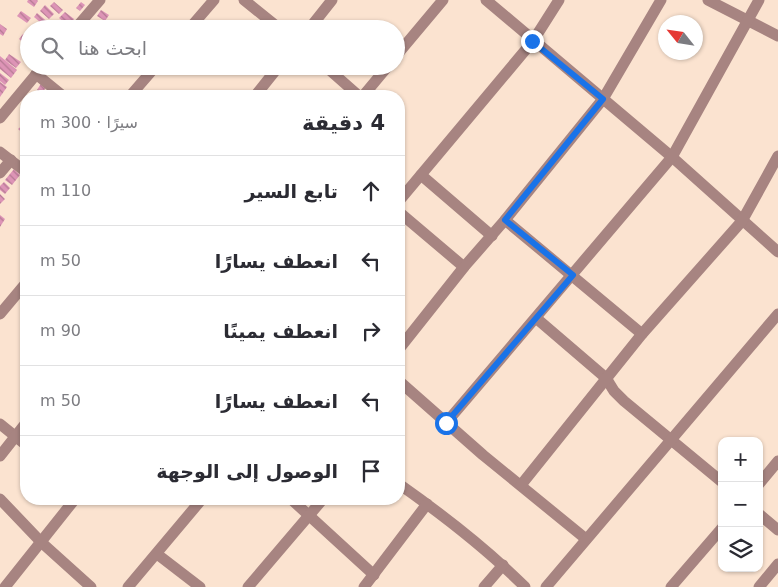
<!DOCTYPE html>
<html lang="ar">
<head>
<meta charset="utf-8">
<style>
  body { margin:0; font-family:"DejaVu Sans","Noto Naskh Arabic",sans-serif; background:#f2f2f3; color:#2b2b33; direction:rtl }
  .controls { position:absolute; right:15px; bottom:15px; display:grid; overflow:hidden; border-radius:10px; box-shadow:0 1px 4px #0004 }
  .controls button { width:45px; height:45px; display:grid; place-items:center; padding:0; border:0; border-bottom:1px solid #e1e1e2; background:#fff; color:#2b2b33; font:25px sans-serif }
  .compass { position:absolute; left:658px; top:15px; width:45px; height:45px; border-radius:50%; background:#fff; box-shadow:0 1px 4px #0004; rotate:300deg }
  .stop { position:absolute; width:15px; height:15px; margin:-11px; border:4px solid #1a73e8; border-radius:50%; background:#fff }
  .stop.end { background:#1a73e8; border-color:#fff; box-shadow:0 1px 5px #0008 }
  .list { margin:0; padding:0; list-style:none }
  h2 { display:flex; justify-content:space-between; align-items:center; height:65px; margin:0; padding:0 20px; font-size:21px }
  h2 small { font-size:16px; font-weight:400; color:#7c7c81 }
  .list li { display:grid; grid-template-columns:32px 1fr auto; gap:15px; align-items:center; box-sizing:border-box; height:70px; padding:0 20px; border-top:1px solid #e1e1e2 }
  .list b { display:block; font-size:19px; white-space:nowrap }
  .list em { font-size:16px; font-style:normal; color:#7c7c81 }
  .icon { flex:none; width:28px; height:28px; fill:none; stroke:currentColor; stroke-width:2; stroke-linecap:round; stroke-linejoin:round }
  .map { position:relative; flex:none; width:778px; height:587px; overflow:hidden; direction:ltr }
  .search { position:absolute; background:#fff; box-shadow:0 1px 4px #0004; left:20px; top:20px; width:385px; height:55px; display:flex; align-items:center; gap:12px; box-sizing:border-box; padding:0 18px; border-radius:28px; color:#7c7c81; font-size:19px }
  .panel { position:absolute; background:#fff; box-shadow:0 1px 4px #0004; left:20px; top:90px; width:385px; height:415px; border-radius:20px; direction:rtl }
  .map>svg:first-child { display:block }
  .building { fill:url(#building-back-hatch) }
  .lines { fill:none; stroke-linecap:round; stroke-linejoin:round }
  .minor { stroke:#a78481; stroke-width:11 }
  .route { stroke:#1a73e8; stroke-width:6 }
</style>
</head>
<body>
<div class="map">
<svg width="778" height="587" viewBox="0 0 778 587">
  <defs>
    <pattern id="building-back-hatch" width="6" height="6" patternUnits="userSpaceOnUse" patternTransform="scale(1.25)"><rect width="6" height="6" fill="#dd94b6"/><path d="M-1 5l2 2M0 0l6 6M5-1l2 2" fill="none" stroke="#b57a94"/></pattern>
  </defs>
  <rect width="100%" height="100%" fill="#fbe3d0"/>
  <g class="building">
    <polygon points="28,0 37,0 38,1 34,7 27,2"/>
    <polygon points="54,2 63,10 59,14 50,6"/>
    <polygon points="81,2 85,5 80,11 76,8"/>
    <polygon points="45,5 54,14 49,19 40,11"/>
    <polygon points="101,10 109,15 105,21 97,16"/>
    <polygon points="21,11 31,18 27,23 17,16"/>
    <polygon points="65,12 74,19 69,26 59,18"/>
    <polygon points="37,13 50,24 47,28 34,17"/>
    <polygon points="104,23 110,29 99,29"/>
    <polygon points="0,24 7,29 3,36 0,34"/>
    <polygon points="23,34 29,39 29,47 19,39"/>
    <polygon points="9,54 21,62 16,68 5,60"/>
    <polygon points="0,56 17,70 11,78 0,69"/>
    <polygon points="0,73 9,80 5,85 0,81"/>
    <polygon points="0,82 7,87 0,97"/>
    <polygon points="42,82 47,86 42,93 37,90"/>
    <polygon points="24,124 26,127 26,131 24,134 18,129"/>
    <polygon points="14,169 20,175 12,185 5,180"/>
    <polygon points="4,182 10,188 5,194 0,190 0,186"/>
    <polygon points="0,194 5,199 0,204"/>
    <polygon points="0,215 5,219 0,227"/>
  </g>
  <g class="lines">
    <g class="minor">
      <polyline points="244,0 280,29"/>
      <polyline points="486,0 672,157 778,252"/>
      <polyline points="708,0 778,36"/>
      <polyline points="75,29 100,0"/>
      <polyline points="189,29 214,0"/>
      <polyline points="309,29 332,0"/>
      <polyline points="396,56 443,0"/>
      <polyline points="325,66 359,96"/>
      <polyline points="36,74 63,96"/>
      <polyline points="130,96 156,66"/>
      <polyline points="255,96 279,66"/>
      <polyline points="363,96 388,66"/>
      <polyline points="0,118 43,66"/>
      <polyline points="0,152 26,172"/>
      <polyline points="0,173 11,160"/>
      <polyline points="421,175 492,236"/>
      <polyline points="399,201 533,41 559,0"/>
      <polyline points="399,212 464,267"/>
      <polyline points="505,220 642,334"/>
      <polyline points="0,314 26,283"/>
      <polyline points="536,318 606,378 614,391 624,401 722,482"/>
      <polyline points="399,349 464,267 505,220 603,99 661,0"/>
      <polyline points="399,381 483,455 586,539"/>
      <polyline points="446,423 672,157 759,0"/>
      <polyline points="0,424 26,445"/>
      <polyline points="0,456 26,423"/>
      <path d="M399 484C443 515 487 549 525 587"/>
      <polyline points="759,484 778,461"/>
      <polyline points="521,485 642,334 742,221 778,156"/>
      <polyline points="0,499 41,542 91,587"/>
      <polyline points="291,499 374,575"/>
      <polyline points="759,514 778,530"/>
      <polyline points="157,554 200,587"/>
      <polyline points="5,587 75,499"/>
      <polyline points="128,587 202,499"/>
      <polyline points="248,587 323,499"/>
      <polyline points="364,587 427,504"/>
      <polyline points="484,587 503,565"/>
      <polyline points="546,587 778,314"/>
      <polyline points="671,587 722,528"/>
      <polyline points="759,587 778,564"/>
    </g>
  </g>
  <g class="lines">
    <polyline class="route" points="446,423 573,275 505,220 603,99 532,41"/>
  </g>
</svg>
<div class="controls">
<button>+</button>
<button>−</button>
<button><svg class="icon" aria-label="layers" viewBox="0 0 24 24"><path d="M12 4l9 5-9 5-9-5zM3 14l9 5 9-5"/></svg></button>
</div>
<svg class="compass" viewBox="-18 -18 36 36"><path d="M0-13l5 13h-10z" fill="#e53935"/><path d="M0 13l5-13h-10z" fill="#7c7c81"/></svg>
<div class="stop" style="left:446px;top:423px"></div>
<div class="stop end" style="left:532px;top:41px"></div>
<div class="search"><svg class="icon" aria-label="search" viewBox="0 0 24 24"><circle cx="10" cy="10" r="6"/><path d="M15 15l6 6"/></svg>ابحث هنا</div>
<section class="panel">
<h2>4 دقيقة<small>سيرًا · 300 m</small></h2>
<ul class="list">
<li><svg class="icon" aria-label="ahead" viewBox="0 0 24 24"><path d="M12 20V5M6 11l6-6 6 6"/></svg><div><b>تابع السير</b></div><em>110 m</em></li>
<li><svg class="icon" aria-label="left" viewBox="0 0 24 24"><path d="M17 20v-9H6M10 6l-5 5 5 5"/></svg><div><b>انعطف يسارًا</b></div><em>50 m</em></li>
<li><svg class="icon" aria-label="right" viewBox="0 0 24 24"><path d="M7 20v-9h11M14 6l5 5-5 5"/></svg><div><b>انعطف يمينًا</b></div><em>90 m</em></li>
<li><svg class="icon" aria-label="left" viewBox="0 0 24 24"><path d="M17 20v-9H6M10 6l-5 5 5 5"/></svg><div><b>انعطف يسارًا</b></div><em>50 m</em></li>
<li><svg class="icon" aria-label="arrive" viewBox="0 0 24 24"><path d="M6 21V4h12l-3 4 3 4H6"/></svg><div><b>الوصول إلى الوجهة</b></div></li>
</ul>
</section>
</div>
</body>
</html>
